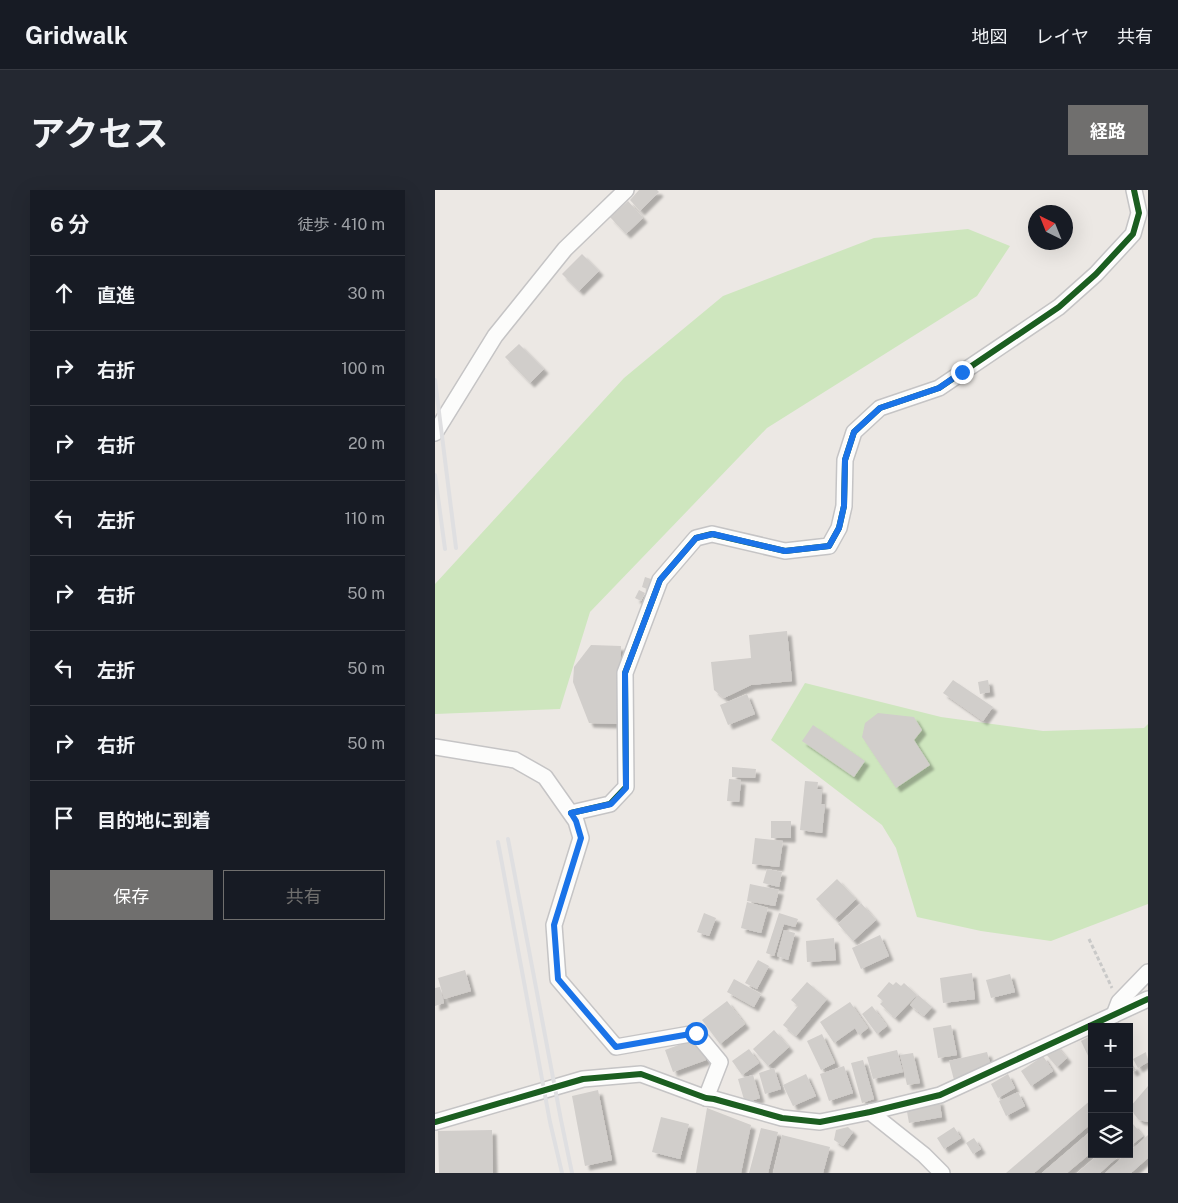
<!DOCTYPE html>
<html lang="ja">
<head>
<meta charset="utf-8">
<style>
  body { margin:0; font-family:"Public Sans","Noto Sans JP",sans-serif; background:#242831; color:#f1f3f6 }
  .controls { position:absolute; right:15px; bottom:15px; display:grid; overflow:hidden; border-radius:0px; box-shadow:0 5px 20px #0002 }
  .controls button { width:45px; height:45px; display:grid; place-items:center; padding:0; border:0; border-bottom:1px solid #363941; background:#171b24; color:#f1f3f6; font:25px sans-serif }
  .compass { position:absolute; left:593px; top:15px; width:45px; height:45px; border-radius:50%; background:#171b24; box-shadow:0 5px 20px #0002; rotate:317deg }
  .stop { position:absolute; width:15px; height:15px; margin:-11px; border:4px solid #1a73e8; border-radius:50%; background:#fff }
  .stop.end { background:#1a73e8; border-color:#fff; box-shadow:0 1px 5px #0008 }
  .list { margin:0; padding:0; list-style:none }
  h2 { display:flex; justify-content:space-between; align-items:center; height:65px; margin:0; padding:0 20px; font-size:21px }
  h2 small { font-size:16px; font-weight:400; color:#9ea1a6 }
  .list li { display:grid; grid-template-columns:32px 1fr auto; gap:15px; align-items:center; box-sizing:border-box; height:75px; padding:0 20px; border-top:1px solid #363941 }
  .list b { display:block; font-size:19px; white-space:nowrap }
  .list em { font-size:16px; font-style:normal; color:#9ea1a6 }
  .actions { display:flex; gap:10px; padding:15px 20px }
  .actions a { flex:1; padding:11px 0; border:1px solid #706f6e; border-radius:0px; text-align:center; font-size:18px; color:#706f6e }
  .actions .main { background:#706f6e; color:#fff }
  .icon { flex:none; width:28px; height:28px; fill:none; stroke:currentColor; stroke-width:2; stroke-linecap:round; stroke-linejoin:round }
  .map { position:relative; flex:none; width:713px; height:983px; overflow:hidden; border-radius:0px }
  header { display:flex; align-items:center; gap:30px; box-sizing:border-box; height:70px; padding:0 25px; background:#171b24; border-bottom:1px solid #363941 }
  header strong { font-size:24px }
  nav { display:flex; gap:28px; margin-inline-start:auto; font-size:18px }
  .intro { display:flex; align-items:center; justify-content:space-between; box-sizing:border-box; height:120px; padding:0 30px }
  h1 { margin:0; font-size:35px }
  .button { padding:12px 22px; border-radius:0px; background:#706f6e; color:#fff; font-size:18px; font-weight:700 }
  main { display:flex; gap:30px; padding:0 30px }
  aside { flex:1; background:#171b24; border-radius:0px; box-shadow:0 5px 20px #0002 }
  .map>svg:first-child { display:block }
  .green { fill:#cee6be }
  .building { fill:#d1cecb; filter:url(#shadow) }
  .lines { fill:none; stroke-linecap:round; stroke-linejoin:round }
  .minor-casing { stroke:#c5c4c5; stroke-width:18 }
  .path { stroke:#c9c9c8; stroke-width:3; stroke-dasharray:4 2.5; stroke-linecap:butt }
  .minor { stroke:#fcfcfb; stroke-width:15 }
  .rail { stroke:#dfdfe1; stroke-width:4 }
  .cycleway-casing { stroke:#fff; stroke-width:9 }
  .cycleway { stroke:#1b5e20; stroke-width:6 }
  .route { stroke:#1a73e8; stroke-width:6 }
</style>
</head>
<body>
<header>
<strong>Gridwalk</strong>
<nav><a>地図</a><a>レイヤ</a><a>共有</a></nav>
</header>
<div class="intro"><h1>アクセス</h1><a class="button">経路</a></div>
<main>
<aside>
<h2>6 分<small>徒歩 · 410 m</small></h2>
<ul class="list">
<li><svg class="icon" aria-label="ahead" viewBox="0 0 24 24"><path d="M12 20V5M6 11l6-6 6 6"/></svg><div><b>直進</b></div><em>30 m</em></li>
<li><svg class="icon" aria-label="right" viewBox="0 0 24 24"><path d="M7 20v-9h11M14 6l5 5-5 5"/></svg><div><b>右折</b></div><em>100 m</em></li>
<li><svg class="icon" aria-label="right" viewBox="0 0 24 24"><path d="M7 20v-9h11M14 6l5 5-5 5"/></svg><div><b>右折</b></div><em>20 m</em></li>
<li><svg class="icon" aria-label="left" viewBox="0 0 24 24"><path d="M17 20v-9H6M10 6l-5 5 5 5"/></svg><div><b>左折</b></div><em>110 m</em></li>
<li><svg class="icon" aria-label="right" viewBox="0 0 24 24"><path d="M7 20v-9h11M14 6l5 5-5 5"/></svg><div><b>右折</b></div><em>50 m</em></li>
<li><svg class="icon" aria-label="left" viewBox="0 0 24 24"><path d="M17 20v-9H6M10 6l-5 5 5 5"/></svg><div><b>左折</b></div><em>50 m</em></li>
<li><svg class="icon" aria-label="right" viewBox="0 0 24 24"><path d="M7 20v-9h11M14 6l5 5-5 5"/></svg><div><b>右折</b></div><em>50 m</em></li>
<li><svg class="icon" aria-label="arrive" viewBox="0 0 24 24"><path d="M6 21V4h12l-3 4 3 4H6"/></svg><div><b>目的地に到着</b></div></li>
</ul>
<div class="actions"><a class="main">保存</a><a>共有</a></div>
</aside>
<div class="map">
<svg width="713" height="983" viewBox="0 0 713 983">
  <defs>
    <filter id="shadow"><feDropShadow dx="4.5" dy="4.5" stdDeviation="1" flood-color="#0004"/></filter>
  </defs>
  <rect width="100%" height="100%" fill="#ece8e4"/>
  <g class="green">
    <polygon points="533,39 575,56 542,106 332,238 155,422 125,519 0,524 0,394 189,188 288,106 439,48"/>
    <polygon points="370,493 506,527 608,541 709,538 713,534 713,714 616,751 546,741 482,727 461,658 447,635 336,550"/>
  </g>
  <g class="building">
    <polygon points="204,0 222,0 224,2 205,21 195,10"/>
    <polygon points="193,11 208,28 191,44 175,27"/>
    <polygon points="147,64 164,81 144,101 127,84"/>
    <polygon points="84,154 109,179 95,193 70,167"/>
    <polygon points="210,387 216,389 212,399 207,397"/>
    <polygon points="204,400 210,403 206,411 200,408"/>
    <polygon points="352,441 357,491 316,495 289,508 279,500 276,472 316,468 314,445"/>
    <polygon points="156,455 186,456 183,534 154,533 138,492 139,477"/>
    <polygon points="518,490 558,517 548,531 508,503"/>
    <polygon points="553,490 555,502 545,504 543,492"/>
    <polygon points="312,504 320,524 293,535 285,515"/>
    <polygon points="443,523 479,527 487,540 479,550 495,575 461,598 427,547 430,533"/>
    <polygon points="378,535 430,571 419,587 367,551"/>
    <polygon points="297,577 321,579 320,588 297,587"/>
    <polygon points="294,589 306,590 304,612 292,611"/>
    <polygon points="370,591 383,592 382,599 387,599 386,614 390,614 387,643 365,640"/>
    <rect x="336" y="631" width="20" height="17"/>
    <polygon points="320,648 348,651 344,677 317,674"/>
    <polygon points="332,679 347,682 344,697 328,693"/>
    <polygon points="402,689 421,709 400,729 381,709"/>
    <polygon points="315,694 344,700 340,716 312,711"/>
    <polygon points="312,712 333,718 326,743 306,738"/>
    <polygon points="426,713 441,730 418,751 403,734"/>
    <polygon points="269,723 281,728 274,746 262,742"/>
    <polygon points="344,723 363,729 360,737 349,734 339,766 331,763"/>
    <polygon points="349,740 360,743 353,770 342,766"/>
    <polygon points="445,745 454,766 426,779 417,758"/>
    <polygon points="399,748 401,770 372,772 371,751"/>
    <polygon points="323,770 334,776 322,799 310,793"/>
    <polygon points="30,780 36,801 9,809 3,788"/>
    <polygon points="537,783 540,809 508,813 505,788"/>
    <polygon points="575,784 580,802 556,808 551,790"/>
    <polygon points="299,789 326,804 319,817 292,802"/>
    <polygon points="372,792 392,809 361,846 348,835 363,816 356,810"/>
    <polygon points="454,792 458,795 461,792 466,796 469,793 482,805 460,828 445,814 448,811 442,806"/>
    <polygon points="5,797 9,813 0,816 0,798"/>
    <polygon points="483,805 497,817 489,826 475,815"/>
    <polygon points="292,811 310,834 285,854 267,830"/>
    <polygon points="415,812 433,838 424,845 420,838 399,853 385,832"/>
    <polygon points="437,816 452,836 442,844 427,824"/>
    <polygon points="516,835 522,865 503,868 498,838"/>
    <polygon points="339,840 354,857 333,876 318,859"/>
    <polygon points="387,844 400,873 386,880 372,851"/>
    <polygon points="657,845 657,869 655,870 646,851"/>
    <polygon points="260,849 267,859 271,870 238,882 230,860"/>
    <polygon points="620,854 632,868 622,877 610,863"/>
    <polygon points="314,859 324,873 307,885 297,871"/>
    <polygon points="462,860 468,882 438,889 432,867"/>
    <polygon points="552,862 557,880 519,890 514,871"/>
    <polygon points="711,862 713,872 703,878 698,869"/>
    <polygon points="478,863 485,893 472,895 465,865"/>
    <polygon points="608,866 618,881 596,896 586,881"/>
    <polygon points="428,870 439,909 427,913 416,873"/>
    <polygon points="698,875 701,880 697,882 694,877"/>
    <polygon points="409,876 418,903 394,911 385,884"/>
    <polygon points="339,878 346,899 330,904 324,883"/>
    <polygon points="371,884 381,906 358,916 348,895"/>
    <polygon points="573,884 580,898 563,908 556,894"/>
    <polygon points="318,885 325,908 310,913 303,889"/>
    <polygon points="713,896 713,932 704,930 699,924 696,916"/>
    <polygon points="163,900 177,970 150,976 137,906"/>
    <polygon points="583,902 590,916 571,926 564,911"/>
    <polygon points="657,909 657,933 599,983 571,983"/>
    <polygon points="504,910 507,927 474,933 471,916"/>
    <polygon points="272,918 316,935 306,983 261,983"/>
    <polygon points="226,927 254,934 245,969 217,962"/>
    <polygon points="698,934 708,946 694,957 694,937"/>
    <polygon points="413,937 418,942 408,956 399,950 401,940"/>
    <polygon points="519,937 526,948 509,959 502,948"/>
    <polygon points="326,938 343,942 333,983 314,983"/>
    <polygon points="57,940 58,983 4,983 3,941"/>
    <polygon points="657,940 657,962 632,983 607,983"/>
    <polygon points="347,945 395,957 388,983 338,983"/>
    <polygon points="713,945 713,968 696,983 670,983 691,964 694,964 694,962"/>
    <polygon points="539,948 546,959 538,964 531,953"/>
    <polygon points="664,964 686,964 665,983 642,983"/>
  </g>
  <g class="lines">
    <defs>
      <g id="minor">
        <polyline points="0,243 60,146 130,59 191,0"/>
        <polyline points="0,557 80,570 110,587 141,631 146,648 119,735 123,789 181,857 261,843 285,872 271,908"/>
        <polyline points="136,623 175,614 191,597 190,483 225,390 261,348 277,344 350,361 394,356 404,338 409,316 410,270 419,242 445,218 504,198 624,117 661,84 698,44 704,23 699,0"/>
        <polyline points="679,825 684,812 713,782"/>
        <polyline points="435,922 489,965 507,983"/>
        <polyline points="0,932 148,889 206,884 271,908 279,909 347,928 385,932 435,922 505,905 713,809"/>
      </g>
    </defs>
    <use href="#minor" class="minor-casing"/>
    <polyline class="path" points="654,749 677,798"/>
    <use href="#minor" class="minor"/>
    <g class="rail">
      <polyline points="0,190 21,358"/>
      <polyline points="0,285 10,359"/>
      <polyline points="73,649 126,930 137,983"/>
      <polyline points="63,652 115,932 127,983"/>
    </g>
    <defs>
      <g id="cycleway">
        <polyline points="136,623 175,614 191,597 190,483 225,390 261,348 277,344 350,361 394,356 404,338 409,316 410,270 419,242 445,218 504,198 624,117 661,84 698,44 704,23 699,0"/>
        <polyline points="0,932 148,889 206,884 271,908 279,909 347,928 385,932 435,922 505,905 713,809"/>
      </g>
    </defs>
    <use href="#cycleway" class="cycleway-casing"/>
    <use href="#cycleway" class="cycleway"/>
  </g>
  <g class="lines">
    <polyline class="route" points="261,843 181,857 123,789 119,735 146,648 141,631 136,623 176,614 191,598 190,483 225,390 261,348 278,344 350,361 394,356 404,338 409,316 410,270 419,242 445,218 504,198 527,182"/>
  </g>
</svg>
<div class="controls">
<button>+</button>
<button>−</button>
<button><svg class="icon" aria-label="layers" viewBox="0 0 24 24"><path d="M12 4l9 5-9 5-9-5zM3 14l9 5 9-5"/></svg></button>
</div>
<svg class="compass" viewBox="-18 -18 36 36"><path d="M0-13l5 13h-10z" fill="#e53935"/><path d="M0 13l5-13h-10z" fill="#9ea1a6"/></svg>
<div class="stop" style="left:261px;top:843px"></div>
<div class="stop end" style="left:527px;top:182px"></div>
</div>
</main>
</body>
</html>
